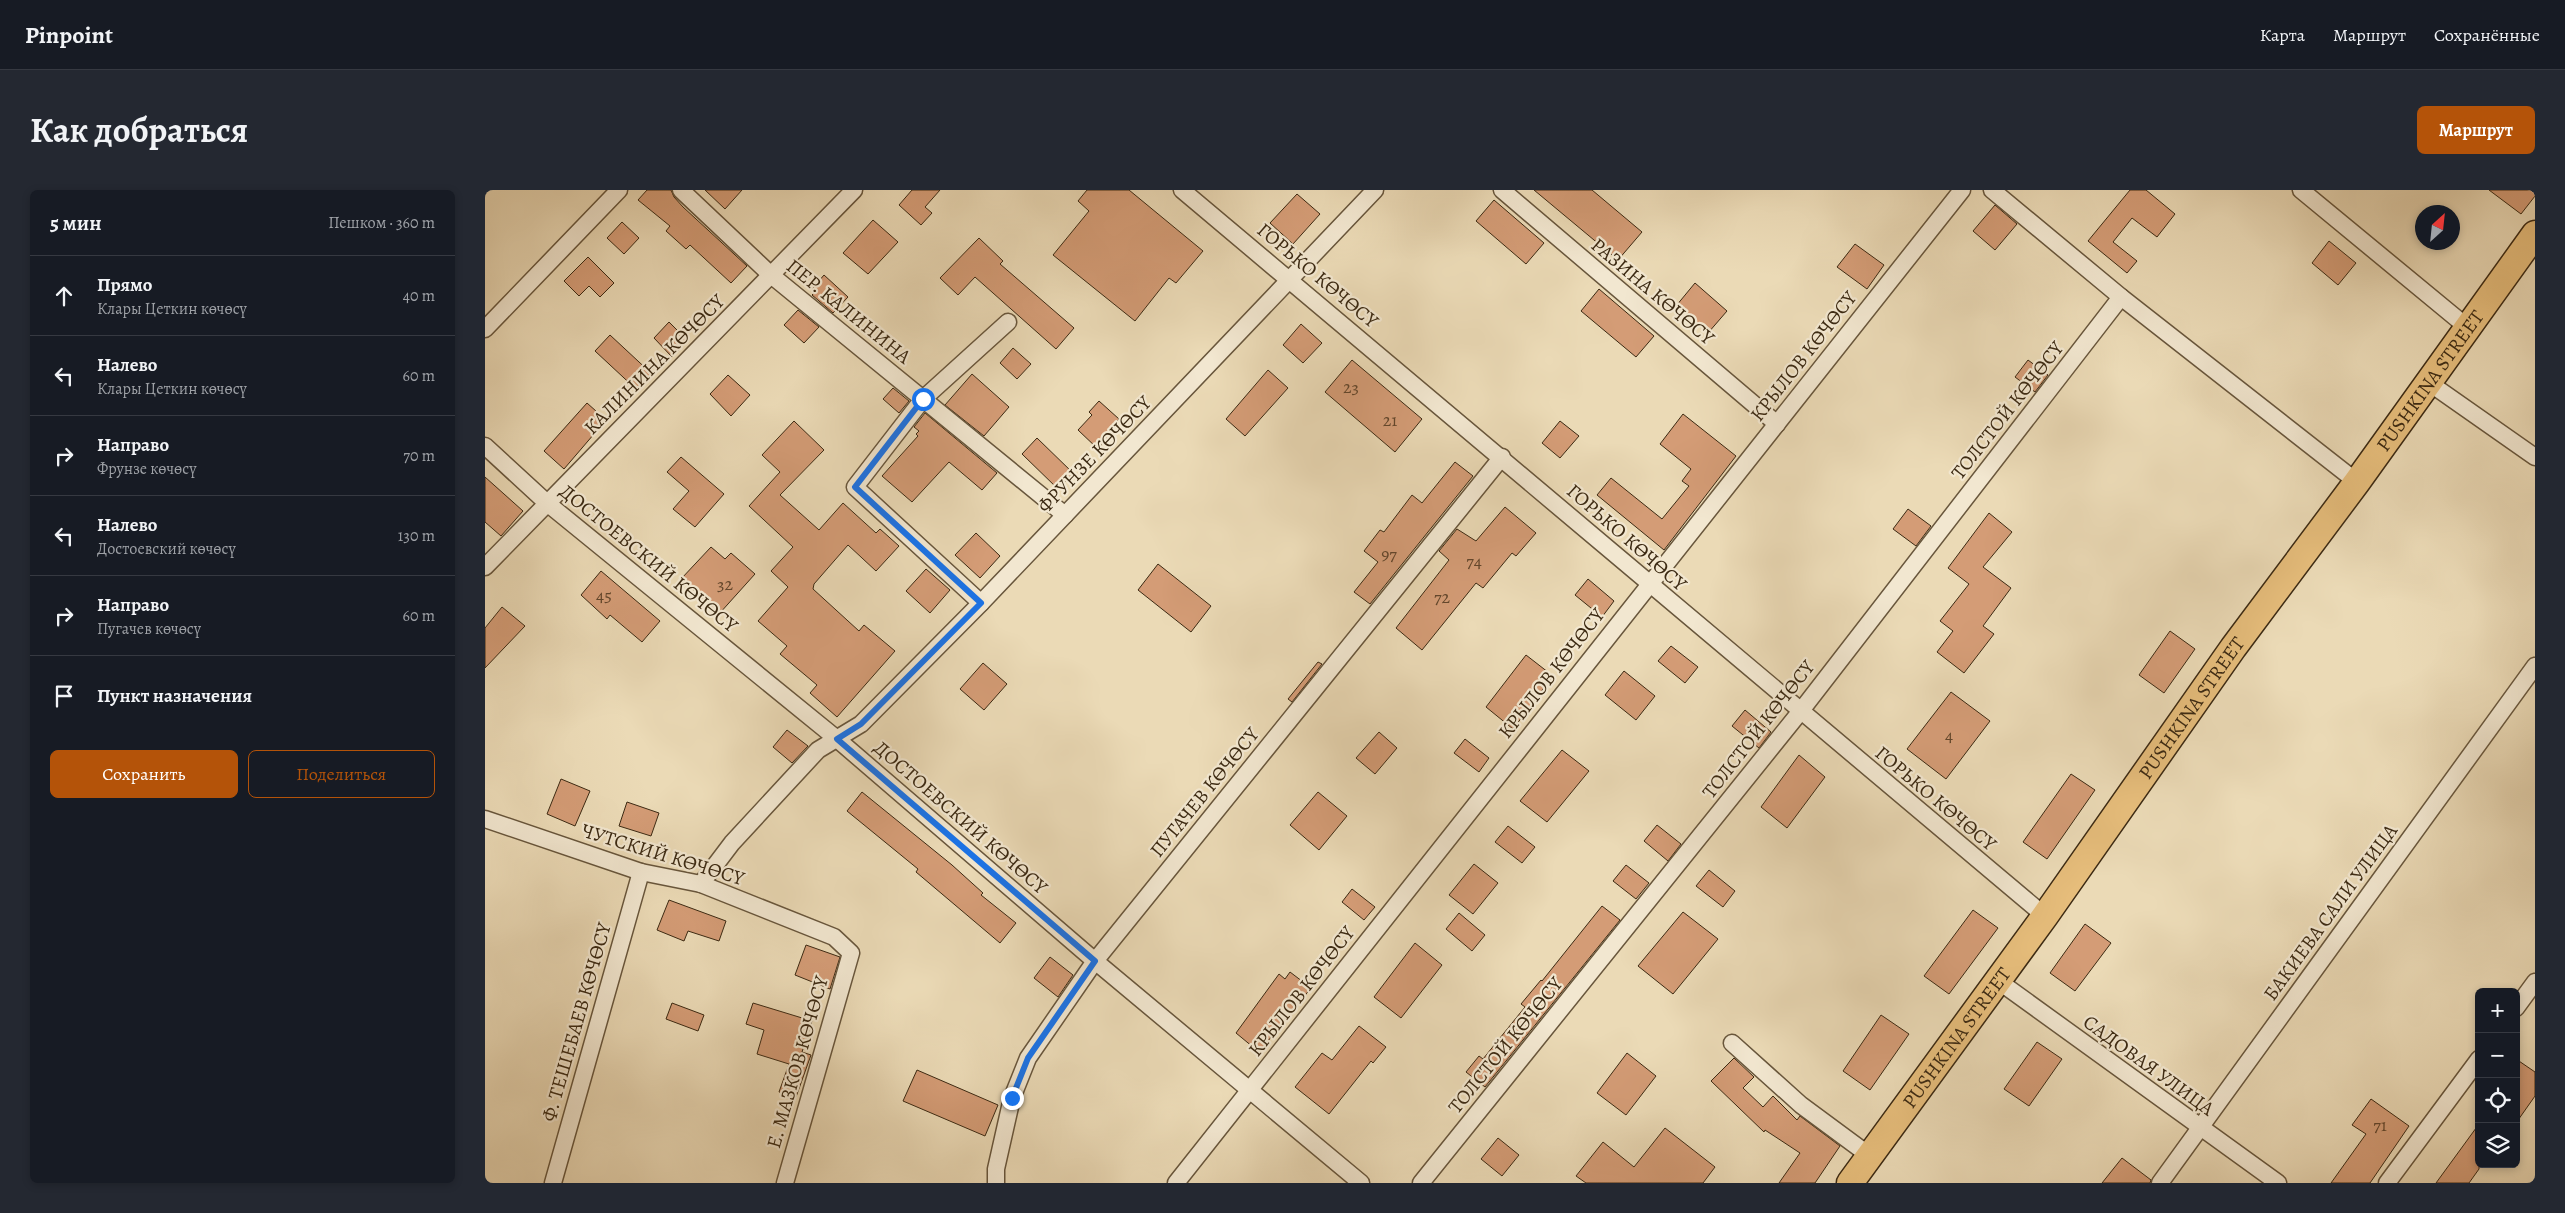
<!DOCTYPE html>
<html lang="ru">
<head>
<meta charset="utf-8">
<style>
  body { margin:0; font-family:Alegreya,serif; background:#242831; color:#f1f3f6 }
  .controls { position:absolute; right:15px; bottom:15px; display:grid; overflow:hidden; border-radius:8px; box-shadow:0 2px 8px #0003 }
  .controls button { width:45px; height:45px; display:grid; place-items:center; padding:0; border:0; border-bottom:1px solid #363941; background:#171b24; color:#f1f3f6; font:25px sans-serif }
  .compass { position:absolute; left:1930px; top:15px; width:45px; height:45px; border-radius:50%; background:#171b24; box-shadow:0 2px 8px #0003; rotate:27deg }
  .stop { position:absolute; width:15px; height:15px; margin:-11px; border:4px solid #1a73e8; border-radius:50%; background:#fff }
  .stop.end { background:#1a73e8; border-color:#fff; box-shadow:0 1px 5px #0008 }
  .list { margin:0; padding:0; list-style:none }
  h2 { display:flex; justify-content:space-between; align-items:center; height:65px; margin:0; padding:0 20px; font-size:21px }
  h2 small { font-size:16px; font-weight:400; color:#9ea1a6 }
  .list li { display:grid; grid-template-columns:32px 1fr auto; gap:15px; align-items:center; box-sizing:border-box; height:80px; padding:0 20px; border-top:1px solid #363941 }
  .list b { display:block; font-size:19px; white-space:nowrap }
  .list p { margin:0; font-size:16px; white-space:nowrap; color:#9ea1a6 }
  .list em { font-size:16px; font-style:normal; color:#9ea1a6 }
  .actions { display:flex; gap:10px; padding:15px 20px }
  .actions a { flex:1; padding:11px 0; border:1px solid #b45309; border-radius:8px; text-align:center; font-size:18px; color:#b45309 }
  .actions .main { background:#b45309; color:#fff }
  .icon { flex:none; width:28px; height:28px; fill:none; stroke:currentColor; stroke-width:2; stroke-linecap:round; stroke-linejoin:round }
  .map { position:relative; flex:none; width:2050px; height:993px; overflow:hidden; border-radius:8px }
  header { display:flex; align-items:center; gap:30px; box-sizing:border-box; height:70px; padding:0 25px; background:#171b24; border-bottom:1px solid #363941 }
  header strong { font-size:24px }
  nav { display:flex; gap:28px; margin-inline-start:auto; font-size:18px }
  .intro { display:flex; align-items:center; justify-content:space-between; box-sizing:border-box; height:120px; padding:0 30px }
  h1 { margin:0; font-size:35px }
  .button { padding:12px 22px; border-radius:8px; background:#b45309; color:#fff; font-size:18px; font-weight:700 }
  main { display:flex; gap:30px; padding:0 30px }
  aside { flex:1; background:#171b24; border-radius:8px; box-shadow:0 2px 8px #0003 }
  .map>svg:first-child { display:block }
  .building { fill:#d49c76; stroke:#3c2a13 }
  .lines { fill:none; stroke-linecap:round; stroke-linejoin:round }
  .minor-casing { stroke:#68563c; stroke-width:19 }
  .trunk-casing { stroke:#3c2a13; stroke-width:29 }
  .minor { stroke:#f2e7d0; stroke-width:16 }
  .trunk { stroke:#e6bd7b; stroke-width:26 }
  .route { stroke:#1a73e8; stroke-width:6 }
  .labels { text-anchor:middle; stroke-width:4.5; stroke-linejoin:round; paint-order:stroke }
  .number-label { font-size:18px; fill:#62462c }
  .street-label { font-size:20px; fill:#3c2a13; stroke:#f2e7d0 }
</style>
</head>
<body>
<header>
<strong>Pinpoint</strong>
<nav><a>Карта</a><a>Маршрут</a><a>Сохранённые</a></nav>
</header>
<div class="intro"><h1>Как добраться</h1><a class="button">Маршрут</a></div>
<main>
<aside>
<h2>5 мин<small>Пешком · 360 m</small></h2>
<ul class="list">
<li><svg class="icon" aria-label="ahead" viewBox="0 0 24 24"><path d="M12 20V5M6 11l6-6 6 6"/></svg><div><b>Прямо</b><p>Клары Цеткин көчөсү</p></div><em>40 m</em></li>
<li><svg class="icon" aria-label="left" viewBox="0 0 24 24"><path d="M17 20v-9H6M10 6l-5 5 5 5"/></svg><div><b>Налево</b><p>Клары Цеткин көчөсү</p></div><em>60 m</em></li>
<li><svg class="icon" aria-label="right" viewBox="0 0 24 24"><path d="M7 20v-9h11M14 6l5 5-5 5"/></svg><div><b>Направо</b><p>Фрунзе көчөсү</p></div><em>70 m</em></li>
<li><svg class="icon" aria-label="left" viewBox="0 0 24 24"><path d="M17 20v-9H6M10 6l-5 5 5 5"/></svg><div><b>Налево</b><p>Достоевский көчөсү</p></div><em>130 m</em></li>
<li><svg class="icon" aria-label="right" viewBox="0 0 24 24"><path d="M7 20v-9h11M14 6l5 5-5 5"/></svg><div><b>Направо</b><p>Пугачев көчөсү</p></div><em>60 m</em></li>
<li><svg class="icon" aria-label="arrive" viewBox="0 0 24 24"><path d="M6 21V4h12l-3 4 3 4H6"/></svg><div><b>Пункт назначения</b></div></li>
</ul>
<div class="actions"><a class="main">Сохранить</a><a>Поделиться</a></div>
</aside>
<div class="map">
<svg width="2050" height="993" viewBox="0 0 2050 993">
  <rect width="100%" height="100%" fill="#ebdab6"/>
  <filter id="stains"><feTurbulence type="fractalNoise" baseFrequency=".004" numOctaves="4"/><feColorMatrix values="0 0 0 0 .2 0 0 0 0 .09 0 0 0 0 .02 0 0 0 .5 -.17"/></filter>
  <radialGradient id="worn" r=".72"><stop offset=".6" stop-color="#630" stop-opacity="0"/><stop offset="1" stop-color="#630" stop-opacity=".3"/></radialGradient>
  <g class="building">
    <polygon points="162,0 186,0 189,7 198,17 262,76 246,93 205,55 201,59 181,41 185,36 153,10"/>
    <polygon points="220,0 257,0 240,19"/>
    <polygon points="427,0 455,0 440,17 447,23 436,35 414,15"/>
    <polygon points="602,0 644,0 718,61 691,93 684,88 650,131 568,65 604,21 593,11"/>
    <polygon points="1049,0 1107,0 1157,42 1133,70"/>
    <polygon points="1645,0 1661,0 1690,24 1672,47 1647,28 1628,52 1652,71 1642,83 1603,51"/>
    <polygon points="2004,0 2050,0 2050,6 2036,24"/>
    <polygon points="812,4 835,24 808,54 785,33"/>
    <polygon points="1009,10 1059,53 1041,74 991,31"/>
    <polygon points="1510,15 1532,34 1510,60 1488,41"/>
    <polygon points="388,30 413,52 383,84 358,63"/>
    <polygon points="137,32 154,48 139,64 122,48"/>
    <polygon points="494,48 518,71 515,74 589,138 571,159 490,87 473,105 455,88"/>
    <polygon points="1844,51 1871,73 1853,95 1827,73"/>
    <polygon points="1370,54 1399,75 1382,99 1352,77"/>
    <polygon points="103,67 129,93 115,107 104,96 94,106 79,91"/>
    <polygon points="339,85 363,107 348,123 327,105 330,102 327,99"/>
    <polygon points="1210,93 1242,121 1223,143 1191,116"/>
    <polygon points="1114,99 1169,146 1151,167 1096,121"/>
    <polygon points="313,120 334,137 319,153 299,135"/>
    <polygon points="184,132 203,151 187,167 169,148"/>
    <polygon points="816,134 837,153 818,173 798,155"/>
    <polygon points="125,145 168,185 153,201 110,161"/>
    <polygon points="528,158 546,174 532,189 515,173"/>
    <polygon points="867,170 937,229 910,262 840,202"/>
    <polygon points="1543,170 1563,185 1550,202 1530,187"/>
    <polygon points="783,180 803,198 760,246 741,229"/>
    <polygon points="487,184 524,217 499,246 460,215"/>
    <polygon points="243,185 265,205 246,226 225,204"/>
    <polygon points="408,198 424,211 414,223 398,209"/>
    <polygon points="614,211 634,229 620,244 623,247 613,259 593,240 607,225 604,222"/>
    <polygon points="102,213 121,230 79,279 59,261"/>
    <polygon points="440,223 512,283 497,300 464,272 427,312 397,286 433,246 431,244 434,241 429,237"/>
    <polygon points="1198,224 1251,266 1179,360 1112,305 1126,288 1177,329 1204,296 1197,291 1206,279 1175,254"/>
    <polygon points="309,231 339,260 295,305 334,340 358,313 391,343 395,339 414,356 391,381 363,355 329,394 328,399 374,441 379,435 410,461 352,527 325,503 332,495 295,464 302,456 273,431 303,397 286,381 308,357 264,316 295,282 277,265"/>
    <polygon points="1075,231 1094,246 1075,268 1057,253"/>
    <polygon points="552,248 588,283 573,299 537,264"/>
    <polygon points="196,267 239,304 210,337 188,319 204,301 182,282"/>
    <polygon points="970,272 988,286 885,414 869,402 893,372 879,361 895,340 899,342 927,305 937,313"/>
    <polygon points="0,287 38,321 16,346 0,332"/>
    <polygon points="1020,317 1051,343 1031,366 1027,363 998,398 991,393 937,460 911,438 964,370 954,361 972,339 991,351"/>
    <polygon points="1423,319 1446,336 1431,356 1408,339"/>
    <polygon points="1504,323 1527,342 1498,377 1526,398 1498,436 1509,444 1479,483 1452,462 1468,441 1455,431 1484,394 1463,378"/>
    <polygon points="491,343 515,366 495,388 470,365"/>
    <polygon points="226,357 240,369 246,363 270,384 234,424 196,389"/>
    <polygon points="673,374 726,416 706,442 653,400"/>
    <polygon points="441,379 465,400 445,423 421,401"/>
    <polygon points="116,381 175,431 157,452 125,425 122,429 96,405"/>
    <polygon points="1103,389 1129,411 1117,427 1090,405"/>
    <polygon points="17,417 40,436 0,478 0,438"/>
    <polygon points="1685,441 1710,459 1679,503 1654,485"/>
    <polygon points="1186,456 1213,477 1200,493 1173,471"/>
    <polygon points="1041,465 1068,486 1028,539 1001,517"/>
    <polygon points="833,472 837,474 807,512 803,509"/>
    <polygon points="498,473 522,494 499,520 475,499"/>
    <polygon points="1139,481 1170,506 1151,530 1120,505"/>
    <polygon points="1466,502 1505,531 1461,589 1422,559"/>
    <polygon points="1260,520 1286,542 1274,558 1247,536"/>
    <polygon points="302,540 323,556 307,573 288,557"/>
    <polygon points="894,542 912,558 890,584 871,568"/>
    <polygon points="980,549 1004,568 994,582 969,563"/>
    <polygon points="1077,560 1104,581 1062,632 1035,611"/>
    <polygon points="1314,565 1340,587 1302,638 1276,617"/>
    <polygon points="1586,584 1610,600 1562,669 1538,652"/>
    <polygon points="76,589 105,601 90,636 62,624"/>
    <polygon points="377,602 467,675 498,703 496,705 531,733 515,753 431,682 433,679 362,621"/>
    <polygon points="833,602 862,626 834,660 805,635"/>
    <polygon points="142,612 174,623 166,646 134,636"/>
    <polygon points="1172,635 1196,654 1183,671 1159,651"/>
    <polygon points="1023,636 1050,657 1037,673 1010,652"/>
    <polygon points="989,674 1013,693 988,724 964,705"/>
    <polygon points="1141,675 1164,693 1151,709 1128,691"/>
    <polygon points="1224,680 1250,701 1238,717 1211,696"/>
    <polygon points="867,699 890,717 879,730 857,712"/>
    <polygon points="184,710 241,731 234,751 203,741 199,751 172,740"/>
    <polygon points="1117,716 1135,730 1000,897 981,882 994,866 998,869 1040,817 1036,814 1056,790 1057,791"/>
    <polygon points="1488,720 1513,738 1464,804 1439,786"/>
    <polygon points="1198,722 1233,749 1188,804 1153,776"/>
    <polygon points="974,723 1000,745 987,761 961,739"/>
    <polygon points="1600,734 1626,753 1590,801 1565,783"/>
    <polygon points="930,753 957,775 916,828 889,807"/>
    <polygon points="321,755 355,767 345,799 310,785"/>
    <polygon points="565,767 588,785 573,807 549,788"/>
    <polygon points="805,782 826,798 774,862 751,843 794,784 800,789"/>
    <polygon points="187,813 219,825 213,841 181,829"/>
    <polygon points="268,813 327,831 317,862 326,865 311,907 294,902 304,874 272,864 279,840 261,834"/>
    <polygon points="1396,825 1424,844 1385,900 1358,881"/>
    <polygon points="874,836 901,857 888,873 886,871 844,924 810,897 837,863 847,870"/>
    <polygon points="1552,852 1577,869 1544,916 1519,899"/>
    <polygon points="1142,863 1171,886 1141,925 1112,903"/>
    <polygon points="1249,868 1269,887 1258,898 1278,917 1288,906 1312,930 1315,926 1355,956 1330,993 1294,993 1315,963 1280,940 1279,942 1226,891"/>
    <polygon points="2031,869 2050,882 2050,906 2031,933"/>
    <polygon points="432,880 513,915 500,946 418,911"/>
    <polygon points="1886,909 1924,936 1885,993 1846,993 1881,944 1867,935"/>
    <polygon points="1994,934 1994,979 1984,993 1951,993"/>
    <polygon points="1180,938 1230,977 1218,993 1101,993 1091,986 1118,952 1149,977"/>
    <polygon points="1013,948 1034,965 1017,986 996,969"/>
    <polygon points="1637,968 1666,990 1665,993 1617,993"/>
  </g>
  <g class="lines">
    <defs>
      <g id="minor">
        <polyline points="196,0 286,85 580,325"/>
        <path d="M697 0C986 240 1271 486 1560 726"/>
        <polyline points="1017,0 1292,234"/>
        <polyline points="1507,0 1636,107 1872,292"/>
        <polyline points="1816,0 1982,137"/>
        <polyline points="0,139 134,0"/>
        <polyline points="1943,192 2050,267"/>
        <polyline points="0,256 62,313 352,549 610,771 876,993"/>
        <polyline points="0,377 369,0"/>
        <polyline points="496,413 370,297 438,209 523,132"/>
        <polyline points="0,629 156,682 216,694 349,747 366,763 300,993"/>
        <polyline points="216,694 247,653 333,560 376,534 496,413 890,0"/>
        <polyline points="1512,790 1793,993"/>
        <polyline points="2031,818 2050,792"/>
        <polyline points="1247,853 1316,915 1385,966"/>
        <polyline points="68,993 156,682"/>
        <polyline points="511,993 511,979 527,908 543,868 610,771 1017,267"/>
        <polyline points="691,993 1477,0"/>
        <polyline points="936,993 1315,522 1636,107"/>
        <polyline points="1675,993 2050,476"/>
        <polyline points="1902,993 1994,869"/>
      </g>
      <g id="trunk">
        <path id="s1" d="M1365 993 1560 726 1748 458 1872 292 2050 44"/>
      </g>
    </defs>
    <use href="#minor" class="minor-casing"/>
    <use href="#trunk" class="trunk-casing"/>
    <use href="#minor" class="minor"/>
    <use href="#trunk" class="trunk"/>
  </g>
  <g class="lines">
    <polyline class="route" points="438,209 370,297 496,413 376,534 352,549 610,771 543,868 527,908"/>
  </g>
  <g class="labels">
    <g class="number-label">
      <text x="866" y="203">23</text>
      <text x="905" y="236">21</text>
      <text x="904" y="370">97</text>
      <text x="989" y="377">74</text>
      <text x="240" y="400">32</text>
      <text x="119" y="411">45</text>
      <text x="957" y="413">72</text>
      <text x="1464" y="551">4</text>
      <text x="1895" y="941">71</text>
    </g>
    <g class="street-label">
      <text transform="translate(833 85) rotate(40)" y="7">ГОРЬКО КӨЧӨСҮ</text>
      <text transform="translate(1168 101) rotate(40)" y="7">РАЗИНА КӨЧӨСҮ</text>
      <text transform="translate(364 121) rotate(39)" y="7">ПЕР. КАЛИНИНА</text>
      <text transform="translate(1318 166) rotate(-52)" y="7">КРЫЛОВ КӨЧӨСҮ</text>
      <text transform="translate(169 174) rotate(-45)" y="7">КАЛИНИНА КӨЧӨСҮ</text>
      <text dy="7" stroke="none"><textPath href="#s1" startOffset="990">PUSHKINA STREET</textPath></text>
      <text transform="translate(1522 220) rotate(-52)" y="7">ТОЛСТОЙ КӨЧӨСҮ</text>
      <text transform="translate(609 264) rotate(-46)" y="7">ФРУНЗЕ КӨЧӨСҮ</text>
      <text transform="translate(1142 347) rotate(41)" y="7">ГОРЬКО КӨЧӨСҮ</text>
      <text transform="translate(164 368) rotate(39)" y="7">ДОСТОЕВСКИЙ КӨЧӨСҮ</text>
      <text transform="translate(1066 483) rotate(-52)" y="7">КРЫЛОВ КӨЧӨСҮ</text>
      <text dy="7" stroke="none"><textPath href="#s1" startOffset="585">PUSHKINA STREET</textPath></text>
      <text transform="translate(1273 539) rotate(-52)" y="7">ТОЛСТОЙ КӨЧӨСҮ</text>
      <text transform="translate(719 602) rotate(-51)" y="7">ПУГАЧЕВ КӨЧӨСҮ</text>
      <text transform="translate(1451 608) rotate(40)" y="7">ГОРЬКО КӨЧӨСҮ</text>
      <text transform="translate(476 627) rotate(41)" y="7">ДОСТОЕВСКИЙ КӨЧӨСҮ</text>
      <text transform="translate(178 664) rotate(17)" y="7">ЧУТСКИЙ КӨЧӨСҮ</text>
      <text transform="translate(1845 722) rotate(-54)" y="7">БАКИЕВА САЛИ УЛИЦА</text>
      <text transform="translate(816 801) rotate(-52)" y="7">КРЫЛОВ КӨЧӨСҮ</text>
      <text transform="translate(91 832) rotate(-74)" y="7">Ф. ТЕШЕБАЕВ КӨЧӨСҮ</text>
      <text dy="7" stroke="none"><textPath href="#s1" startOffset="180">PUSHKINA STREET</textPath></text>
      <text transform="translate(1020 855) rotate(-51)" y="7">ТОЛСТОЙ КӨЧӨСҮ</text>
      <text transform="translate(312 872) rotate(-74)" y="7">Е. МАЗКОВ КӨЧӨСҮ</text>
      <text transform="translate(1664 875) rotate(36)" y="7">САДОВАЯ УЛИЦА</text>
    </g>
  </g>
  <rect width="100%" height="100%" filter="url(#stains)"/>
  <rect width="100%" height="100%" fill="url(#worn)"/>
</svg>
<div class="controls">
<button>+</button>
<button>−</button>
<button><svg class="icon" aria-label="locate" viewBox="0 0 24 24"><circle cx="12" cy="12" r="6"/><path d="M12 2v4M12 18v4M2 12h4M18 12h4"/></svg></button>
<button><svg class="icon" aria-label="layers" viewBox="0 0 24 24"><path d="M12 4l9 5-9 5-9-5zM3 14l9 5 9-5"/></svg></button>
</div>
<svg class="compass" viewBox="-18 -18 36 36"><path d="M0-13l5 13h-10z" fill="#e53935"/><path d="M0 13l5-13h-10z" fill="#9ea1a6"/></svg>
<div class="stop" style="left:438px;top:209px"></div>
<div class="stop end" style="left:527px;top:908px"></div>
</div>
</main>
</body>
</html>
